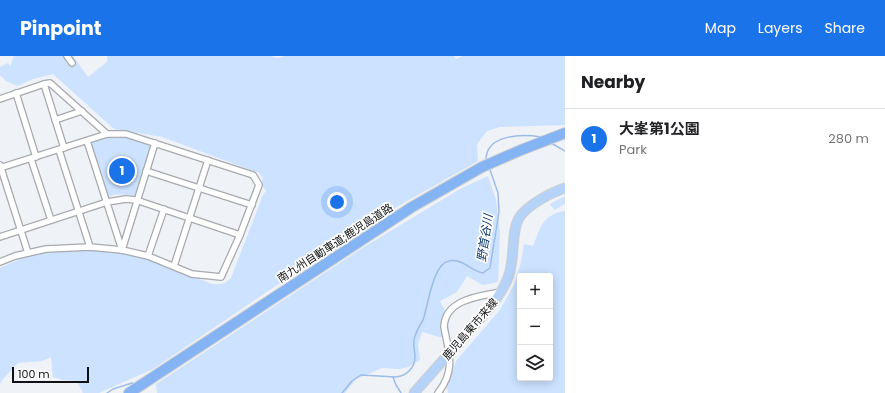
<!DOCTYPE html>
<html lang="en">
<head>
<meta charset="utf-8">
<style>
  body { margin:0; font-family:Poppins,"Noto Sans JP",sans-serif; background:#f6f6f6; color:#202124 }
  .controls { position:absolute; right:12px; bottom:12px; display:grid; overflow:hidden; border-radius:4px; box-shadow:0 2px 10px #0003 }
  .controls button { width:36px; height:36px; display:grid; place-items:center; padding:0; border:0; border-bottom:1px solid #e0e0e0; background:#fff; color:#202124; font:20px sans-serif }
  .scale { position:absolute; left:12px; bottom:10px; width:77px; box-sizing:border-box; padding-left:4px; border:2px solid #101112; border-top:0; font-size:11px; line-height:14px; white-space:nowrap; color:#101112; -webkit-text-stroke:3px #fff; paint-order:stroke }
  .you { position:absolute; left:337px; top:146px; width:14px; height:14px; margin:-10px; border:3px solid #fff; border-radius:50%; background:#1a73e8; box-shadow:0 0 0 6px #1a73e833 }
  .badge { display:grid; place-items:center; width:26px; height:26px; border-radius:50%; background:#1a73e8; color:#fff; font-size:13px; font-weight:700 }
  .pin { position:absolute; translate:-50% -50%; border:2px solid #fff; box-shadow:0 1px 4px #0006 }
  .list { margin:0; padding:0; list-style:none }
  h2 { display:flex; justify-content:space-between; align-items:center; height:52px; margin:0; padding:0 16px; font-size:17px }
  h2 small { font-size:13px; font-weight:400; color:#757577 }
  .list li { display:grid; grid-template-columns:26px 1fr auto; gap:12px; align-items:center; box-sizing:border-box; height:60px; padding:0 16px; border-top:1px solid #e0e0e0 }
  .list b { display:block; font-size:15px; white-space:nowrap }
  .list p { margin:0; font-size:13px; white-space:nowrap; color:#757577 }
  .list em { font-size:13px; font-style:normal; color:#757577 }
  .icon { flex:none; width:22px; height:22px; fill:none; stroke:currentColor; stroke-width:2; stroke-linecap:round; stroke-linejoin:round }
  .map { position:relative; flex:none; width:565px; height:337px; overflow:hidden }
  header { display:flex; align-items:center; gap:24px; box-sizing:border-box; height:56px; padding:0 20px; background:#1a73e8; color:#fff }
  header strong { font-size:19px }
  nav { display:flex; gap:22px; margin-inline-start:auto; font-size:14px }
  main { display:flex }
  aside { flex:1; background:#fff }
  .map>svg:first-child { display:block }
  .green { fill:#cce2ff; fill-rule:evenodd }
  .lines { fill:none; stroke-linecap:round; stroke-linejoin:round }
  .stream { stroke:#9dbde8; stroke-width:1.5 }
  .street-casing { stroke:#a7aaae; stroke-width:8 }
  .primary-casing { stroke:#cfcfd0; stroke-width:11 }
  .highway-casing { stroke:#cfcfd0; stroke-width:12 }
  .street { stroke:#fff; stroke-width:5.5 }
  .primary { stroke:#b5d2f8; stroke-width:9 }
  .highway { stroke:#84b4f4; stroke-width:10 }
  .labels { text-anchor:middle; stroke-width:3.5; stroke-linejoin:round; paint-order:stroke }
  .street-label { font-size:11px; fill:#101112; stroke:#fff }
  .water-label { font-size:12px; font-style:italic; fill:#123b6f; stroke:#fff }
</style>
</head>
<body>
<header>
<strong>Pinpoint</strong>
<nav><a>Map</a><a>Layers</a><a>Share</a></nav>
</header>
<main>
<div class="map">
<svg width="565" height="337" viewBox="0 0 565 337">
  <rect width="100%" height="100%" fill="#eff2f6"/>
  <g class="green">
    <path d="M14 0H73L88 21 107 6V0H270L278 2 285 0H454L456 3 463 0H565V69L500 71 487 75 477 88 478 105 400 149 268 235 153 313 99 337H83L77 325 62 324 53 321 51 301 42 305 18 307 3 323 0 328V212L29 199 50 195 84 194 120 196 152 204 212 228C221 229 225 228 231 222L263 139 266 135 261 128 263 122 259 117 162 81 114 73 53 18 33 23 17 30 6 25 0 19V11L8 7 10 11Z"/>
    <path d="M121 80 151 88 152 91 136 140C126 139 117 137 108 141L90 88 91 85 107 81Z"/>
    <polygon points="488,120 496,144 500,177 498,226 483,229 467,220 457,236 440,245 448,260 449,280 439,281 422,276 418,289 420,304 408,311 400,313 382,312 356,323 345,337 157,337 156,328 364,191 460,133"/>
    <polygon points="565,140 565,148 554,154 550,148"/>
    <path d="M565 155V337H448L447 332 456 305 499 255 514 229 521 206 524 188 533 190C541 171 542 159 565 155ZM520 220H550V322H520Z"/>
  </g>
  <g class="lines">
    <g class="stream">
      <polyline points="551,87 565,95"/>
      <path d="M486 104C486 78 522 78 541 81"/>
      <polyline points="393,321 396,329 401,337"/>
      <polyline points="442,336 443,337"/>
      <polyline points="107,337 113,333 132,327 134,328"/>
      <path d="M342 337 352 325 361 319 396 321C406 320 415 312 415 301 415 294 412 288 415 280 417 274 420 269 423 264 428 250 433 207 449 205 462 202 471 215 483 217L490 212 499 156 498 137 489 111"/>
    </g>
    <defs>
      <g id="street">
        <polyline points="67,0 72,7"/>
        <polyline points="44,28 64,92"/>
        <polyline points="16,37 36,101"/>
        <polyline points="0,43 44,28 50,27 107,78"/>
        <polyline points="55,64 82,55"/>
        <polyline points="87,85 122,194"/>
        <polyline points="59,94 90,191"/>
        <polyline points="31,103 51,164"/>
        <polyline points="0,109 28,197"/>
        <polyline points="0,112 107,78 126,78 253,119 259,129 240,179 221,221 192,218 148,200 122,194 90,191 46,193 15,200 0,206"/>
        <polyline points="146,115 252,149"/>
        <polyline points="0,181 107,146 126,143 136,144 240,179"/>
        <polyline points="122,194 155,87"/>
        <polyline points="148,200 164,153"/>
        <polyline points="174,210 208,104"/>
        <path d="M438 337C456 314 449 297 444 271 445 243 480 240 501 236"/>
      </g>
      <path id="primary" d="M414 337 493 248C501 236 509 224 511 210 514 196 512 174 519 162 527 149 552 136 565 132"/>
      <polyline id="highway" points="129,337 412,151 482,111 521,94 565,77"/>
    </defs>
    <use href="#street" class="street-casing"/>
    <use href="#primary" class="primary-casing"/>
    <use href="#highway" class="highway-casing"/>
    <use href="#street" class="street"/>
    <use href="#primary" class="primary"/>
    <use href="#highway" class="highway"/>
  </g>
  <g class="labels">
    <g class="street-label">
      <text transform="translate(335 187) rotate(-33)" y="4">南九州自動車道;鹿児島道路</text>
      <text transform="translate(470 273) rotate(-49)" y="4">鹿児島東市来線</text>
    </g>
    <g class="water-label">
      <text transform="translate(485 182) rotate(-82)" y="4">野首谷川</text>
    </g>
  </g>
</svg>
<div class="controls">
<button>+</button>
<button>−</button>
<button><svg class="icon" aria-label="layers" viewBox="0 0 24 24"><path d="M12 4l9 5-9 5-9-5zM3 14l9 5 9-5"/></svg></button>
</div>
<div class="scale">100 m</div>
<div class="you"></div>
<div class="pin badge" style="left:122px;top:115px">1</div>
</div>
<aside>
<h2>Nearby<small></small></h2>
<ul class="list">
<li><span class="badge">1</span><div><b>大峯第1公園</b><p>Park</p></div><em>280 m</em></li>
</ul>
</aside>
</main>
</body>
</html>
